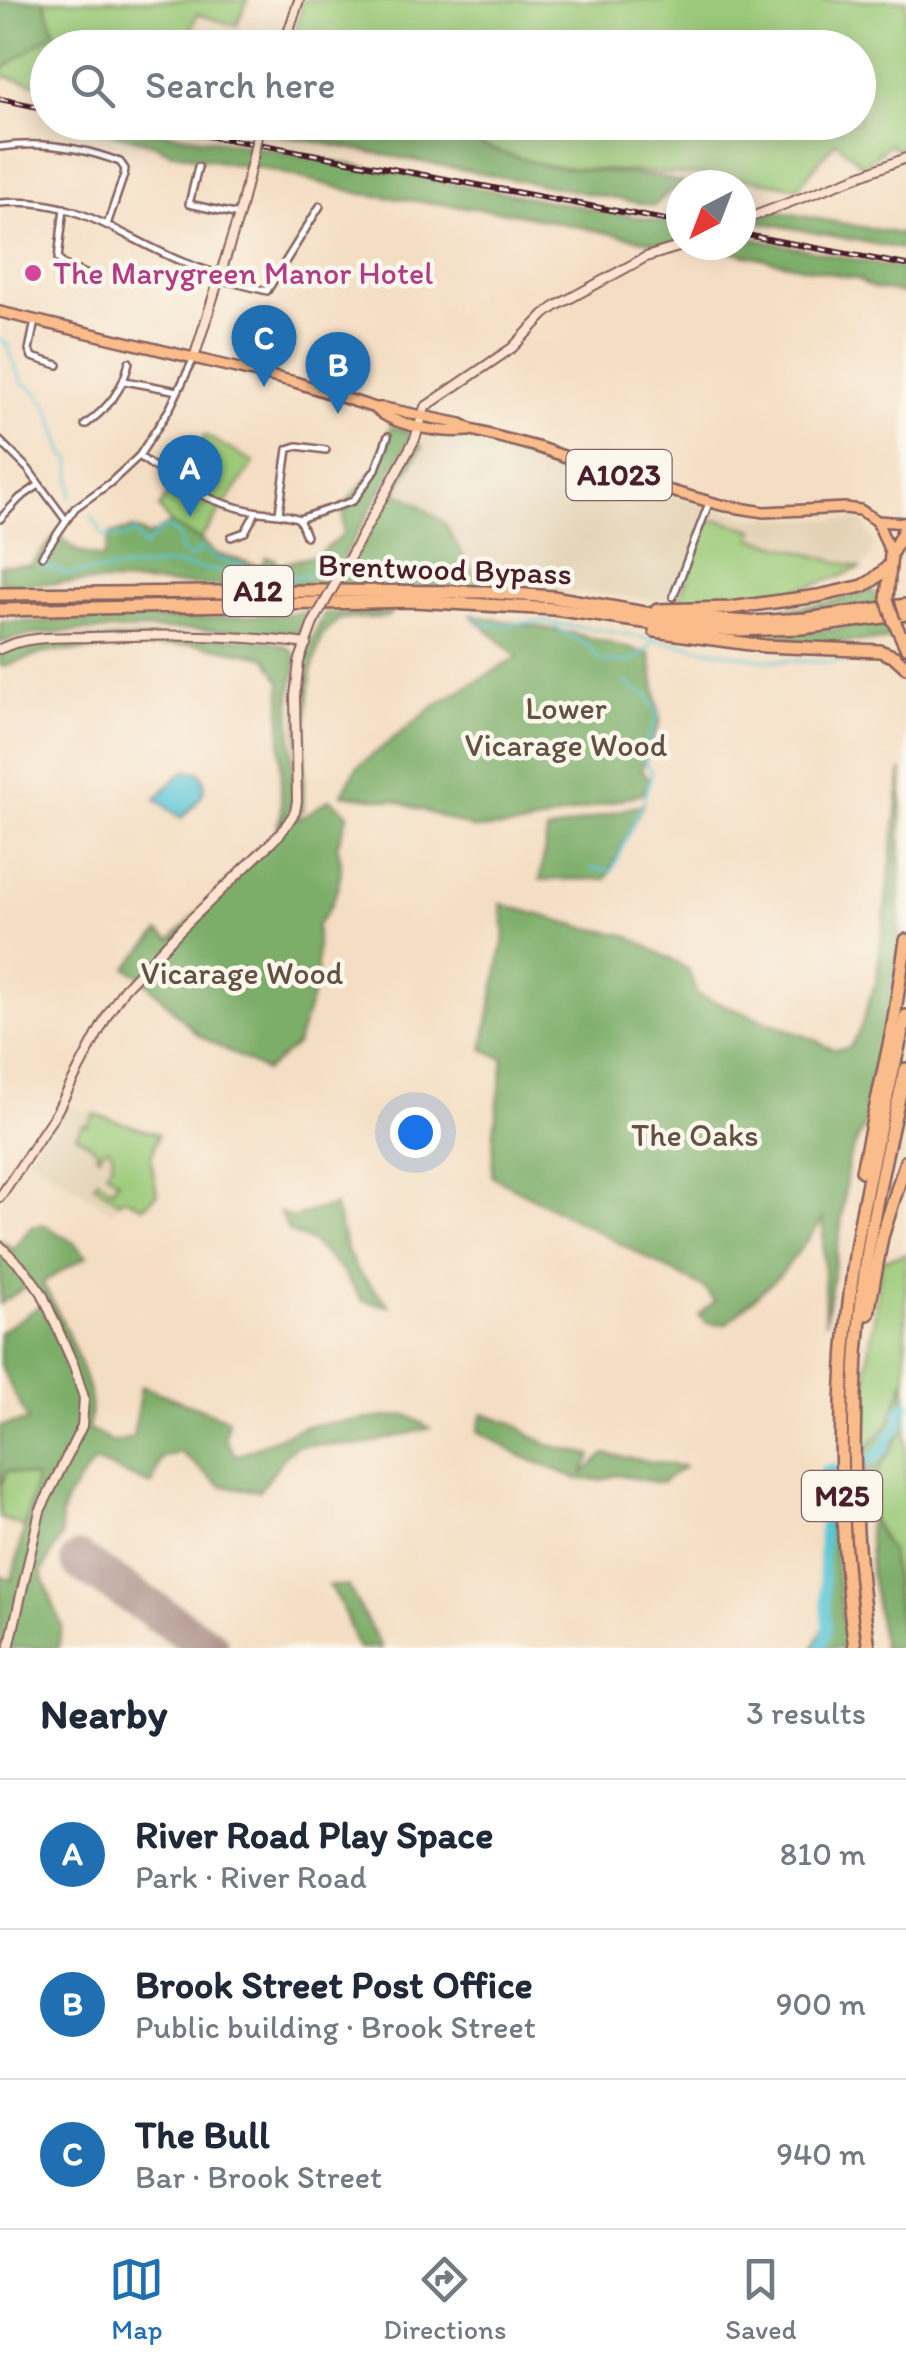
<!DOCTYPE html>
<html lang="en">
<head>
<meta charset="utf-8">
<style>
  body { margin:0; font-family:Itim,sans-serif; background:#f2f2f3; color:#1f2937 }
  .compass { position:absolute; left:666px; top:170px; width:90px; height:90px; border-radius:50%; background:#fff; box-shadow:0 5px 25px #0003; rotate:222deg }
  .you { position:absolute; left:415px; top:1132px; width:35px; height:35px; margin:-25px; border:8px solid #fff; border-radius:50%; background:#1a73e8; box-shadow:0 0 0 15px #1a73e833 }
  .badge { display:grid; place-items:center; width:65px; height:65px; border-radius:50%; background:#1f6fb2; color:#fff; font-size:32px; font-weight:700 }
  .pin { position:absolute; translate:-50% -82px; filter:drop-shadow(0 2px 5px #0008) }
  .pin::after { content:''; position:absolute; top:52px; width:35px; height:30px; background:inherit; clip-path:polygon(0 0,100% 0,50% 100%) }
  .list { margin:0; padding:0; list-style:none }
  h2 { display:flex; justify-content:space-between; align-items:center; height:130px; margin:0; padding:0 40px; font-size:42px }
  h2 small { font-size:32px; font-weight:400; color:#747a83 }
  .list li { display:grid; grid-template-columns:65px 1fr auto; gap:30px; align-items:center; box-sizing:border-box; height:150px; padding:0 40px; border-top:2px solid #e0e1e3 }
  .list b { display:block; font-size:38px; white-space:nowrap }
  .list p { margin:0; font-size:32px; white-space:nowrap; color:#747a83 }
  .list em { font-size:32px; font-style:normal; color:#747a83 }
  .icon { flex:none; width:55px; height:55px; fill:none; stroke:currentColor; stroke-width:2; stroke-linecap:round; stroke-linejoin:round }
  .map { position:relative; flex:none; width:906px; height:1648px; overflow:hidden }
  .search { position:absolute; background:#fff; box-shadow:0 5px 25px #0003; left:30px; right:30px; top:30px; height:110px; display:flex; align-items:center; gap:25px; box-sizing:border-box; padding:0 35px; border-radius:55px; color:#747a83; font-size:38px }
  .sheet { height:580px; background:#fff }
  nav { display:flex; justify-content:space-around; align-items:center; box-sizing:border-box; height:140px; border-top:2px solid #e0e1e3; background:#fff; font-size:28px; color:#747a83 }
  nav a { display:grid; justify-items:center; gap:5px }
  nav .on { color:#1f6fb2 }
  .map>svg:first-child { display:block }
  .built { fill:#e3d2b4 }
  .green { fill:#9cca79; stroke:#737452; stroke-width:2.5 }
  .forest { fill:#7dae69; stroke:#64664a; stroke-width:2.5 }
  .water { fill:#5bc6d5; stroke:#527280; stroke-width:2.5 }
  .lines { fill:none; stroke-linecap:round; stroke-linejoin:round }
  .stream { stroke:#5bc6d5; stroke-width:2.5 }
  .river { stroke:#5bc6d5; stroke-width:10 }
  .runway { stroke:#9f7e77; stroke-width:38 }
  .street-casing { stroke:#866260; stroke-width:10 }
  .secondary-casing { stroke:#866260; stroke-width:12 }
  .primary-casing { stroke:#866260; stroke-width:14 }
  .highway-casing { stroke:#866260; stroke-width:16 }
  .street { stroke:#fff; stroke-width:5 }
  .secondary { stroke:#fde4d1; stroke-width:8 }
  .primary { stroke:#fabc8b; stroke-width:9 }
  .highway { stroke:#fabc8b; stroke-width:11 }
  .rail-casing { stroke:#4a1f2b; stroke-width:6 }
  .rail { stroke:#fbf7ec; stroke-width:2.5; stroke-dasharray:8; stroke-linecap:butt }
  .secondary-bridge-casing { stroke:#866260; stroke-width:12; stroke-linecap:butt }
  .highway-bridge-casing { stroke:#866260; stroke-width:16; stroke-linecap:butt }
  .secondary-bridge { stroke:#fde4d1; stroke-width:8 }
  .highway-bridge { stroke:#fabc8b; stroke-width:11 }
  .hotel-dot { fill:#d1479c; stroke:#fbf7ec; stroke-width:4 }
  .labels { text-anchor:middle; stroke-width:9; stroke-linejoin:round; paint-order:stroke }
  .shield { fill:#fbf7ec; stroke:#7f6065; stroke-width:2.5 }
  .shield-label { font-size:30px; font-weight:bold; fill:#4a1f2b }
  .hotel-label { font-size:32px; fill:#b23c85; stroke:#fbf7ec; text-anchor:start }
  .street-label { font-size:32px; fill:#4a1f2b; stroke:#fbf7ec }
  .park-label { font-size:32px; fill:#635242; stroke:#fbf7ec }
</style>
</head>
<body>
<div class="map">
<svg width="906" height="1648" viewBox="0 0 906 1648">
  <rect width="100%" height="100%" fill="#fbf7ec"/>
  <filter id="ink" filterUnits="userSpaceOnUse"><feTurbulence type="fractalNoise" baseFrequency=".01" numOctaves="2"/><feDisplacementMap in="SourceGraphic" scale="20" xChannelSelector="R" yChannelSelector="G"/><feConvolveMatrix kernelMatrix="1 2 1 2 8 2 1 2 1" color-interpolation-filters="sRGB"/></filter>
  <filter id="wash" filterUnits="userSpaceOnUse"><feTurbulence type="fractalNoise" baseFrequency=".0048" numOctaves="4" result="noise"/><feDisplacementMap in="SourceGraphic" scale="40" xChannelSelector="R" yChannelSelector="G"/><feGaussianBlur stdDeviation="2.25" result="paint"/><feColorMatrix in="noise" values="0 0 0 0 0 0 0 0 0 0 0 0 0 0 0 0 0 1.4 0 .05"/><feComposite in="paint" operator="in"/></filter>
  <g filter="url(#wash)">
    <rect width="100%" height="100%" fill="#f4dec3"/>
    <g class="built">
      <polygon points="423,434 499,440 653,490 752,518 862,521 875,544 870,558 860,568 751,538 753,531 706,525 678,603 610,594 481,587 468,566 396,492 422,446"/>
      <polygon points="64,1105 158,1134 151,1159 157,1194 144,1207 123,1198 112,1212 28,1156"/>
    </g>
    <g class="green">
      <polygon points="0,0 248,0 236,26 197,14 186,47 48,48 47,87 0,75"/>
      <path d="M303 0H906V145L897 150 890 144 863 166 836 141 797 188C740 175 681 174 622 171 597 169 571 170 546 165 498 156 455 133 407 123L858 122V48H291Z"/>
      <polygon points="205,435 254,463 200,540 171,524 159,508 175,483 173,481"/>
      <path d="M718 520 754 530 752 538 860 568C803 594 740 601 678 603L706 524Z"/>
      <path d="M94 1114 158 1134 151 1159 157 1194 144 1207 123 1198 119 1202 94 1184 98 1179 112 1189 118 1180 106 1172C112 1164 116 1156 109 1148H105L99 1156 96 1154 98 1150 76 1135 83 1124 88 1126Z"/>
      <polygon points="906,1254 906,1378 889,1424 864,1451 867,1365 882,1260"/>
      <polygon points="906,1425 906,1635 901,1631 891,1553 870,1516 868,1515 879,1469"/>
      <polygon points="7,1470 37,1478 25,1525 22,1526 0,1518 0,1487"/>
    </g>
    <g class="forest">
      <polygon points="0,0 44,0 55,32 0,71"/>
      <polygon points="74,123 102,123 234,143 681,225 681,242 666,245 513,213 363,194 255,166 248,167 169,152 153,144"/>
      <polygon points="266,123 407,123 441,130 502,153 547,166 660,177 693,185 681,185 681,190 670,191 654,206 264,132"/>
      <polygon points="775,211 906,235 906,250 749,220"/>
      <polygon points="741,236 906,270 906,294 873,288 857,279 701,245 741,245"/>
      <polygon points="391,426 405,431 411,435 410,439 329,583 250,587 115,582 0,584 0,565 31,565 57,534 78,552 103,558 111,534 133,529 149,536 171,524 200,540 215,554 261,566 266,557 276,559 277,565 317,555 343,535 344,505 376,469"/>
      <polygon points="419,443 422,446 396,492 420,505 445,524 481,587 340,583 386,497"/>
      <path d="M872 589 880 606 750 619V611C790 609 834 605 872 589Z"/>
      <path d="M314 612C309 621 304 631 294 635 283 640 254 631 240 631 191 629 142 629 92 631 61 632 30 632 0 643V622L211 618Z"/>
      <path d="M392 612 387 617 339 619 322 636 311 673 305 738 303 809 296 814 300 676C305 653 314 634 325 613Z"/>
      <polygon points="471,615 571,633 650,654 660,721 641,769 650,779 643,793 524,826 475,829 396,801 342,794 357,767 436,705 518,657"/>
      <polygon points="884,620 892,634 887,640 803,644 769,642 768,635 836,629"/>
      <path d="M210 637C227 638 283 638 293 652 301 665 291 685 290 698 290 729 297 781 290 808 287 817 284 822 277 827L281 814V682L266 657 197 644 48 652 0 667V652L25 644 65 640Z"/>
      <path d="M902 770 899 952 878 1079 867 1118 848 1161 840 1233 825 1323 823 1219 782 1273 726 1324 706 1323 699 1315 715 1301 704 1288 492 1176 494 1131 504 1059 483 1049 505 933 501 904 583 927 626 935 688 969 697 995 816 1040C827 1048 835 1051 848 1048 865 1030 865 1004 876 983Z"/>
      <path d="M330 799 348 814 337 847C348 871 334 906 317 925V980L297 1044 265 1071 197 1034 141 977 127 968 159 932 171 940 289 821 305 815Z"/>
      <polygon points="643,804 606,879 540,880 547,832"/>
      <polygon points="334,1205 347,1250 356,1269 390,1306 363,1301 341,1270 312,1242 289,1232 280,1213 292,1218"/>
      <path d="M45 1225 74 1243 87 1256 42 1283C57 1308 89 1376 91 1404 91 1412 89 1421 88 1429L114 1443 133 1437 141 1386 228 1419 225 1439 236 1456 305 1426 407 1415 430 1428 363 1445H298L288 1452 259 1491 221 1486 180 1452 161 1458 152 1485 99 1463 92 1464 66 1500 61 1518V1537L41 1573 62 1626 58 1648H0V1576L12 1580 36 1478 7 1471 0 1487V1426L28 1421 0 1365V1332L43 1304 30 1284 0 1304V1240L13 1249 31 1227Z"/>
      <polygon points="906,1378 906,1425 879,1469 868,1515 891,1553 900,1631 906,1636 906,1648 883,1648 871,1573 864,1451 889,1424"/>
      <polygon points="483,1413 512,1423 548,1445 592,1455 581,1475 605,1454 684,1467 661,1483 616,1475 601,1480 578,1479 521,1456 478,1431"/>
      <polygon points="830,1473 837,1576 847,1648 814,1648 825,1623 821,1555 824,1484"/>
      <polygon points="328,1586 348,1586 382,1648 358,1648 339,1600"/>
    </g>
    <path class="water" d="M188 770 201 773C211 794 195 804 181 818L156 799 180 774Z"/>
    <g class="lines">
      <g class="stream">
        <path d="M0 339 9 346 10 355 23 384C50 392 56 432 65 456L71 458V498"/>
        <path d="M92 516 104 537H124L134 532 144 547 157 533 168 527 179 536 182 553 192 558 199 549H203C214 561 226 561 242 564L251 575"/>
        <polyline points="42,565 67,574 170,564 277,579 316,574"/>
        <polyline points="375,566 443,569 453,575"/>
        <polyline points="475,613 486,625 542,622 595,629 766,660 825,662 887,660"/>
        <path d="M555 627 586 644 600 660C630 664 632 665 654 642"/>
        <polyline points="590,868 612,871 644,799 652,772 642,758 658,715 649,697 626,683"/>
      </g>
      <g class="river">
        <polyline points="867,1460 873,1459 886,1447 888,1438 900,1426 899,1412 906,1405"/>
        <polyline points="821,1648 827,1629 823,1566 825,1471 833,1469"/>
      </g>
      <polyline class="runway" points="79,1561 210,1647"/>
    </g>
  </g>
  <g filter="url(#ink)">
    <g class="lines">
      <defs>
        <g id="street">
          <path d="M0 147C41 141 81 147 120 162L125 169 124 175 107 225"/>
          <polyline points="198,167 189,204 239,215"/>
          <path d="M0 203C71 197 108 228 169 256 185 264 203 269 220 275"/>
          <polyline points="64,208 58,259 64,265 93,277"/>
          <polyline points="219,279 267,291 320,206"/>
          <polyline points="35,321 29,350 32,357 58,365"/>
          <polyline points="125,381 178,391"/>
          <path d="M85 425C108 408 123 390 129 362"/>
          <polyline points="0,441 28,469 65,519"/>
          <path d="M139 456C173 482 209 503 253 511 269 514 284 512 299 519L306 536"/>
          <polyline points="279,513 288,449 297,446 326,450"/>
          <polyline points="0,519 20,498 39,485"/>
          <polyline points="299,519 353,501 376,469 388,436"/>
          <polyline points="231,537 245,532 256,512"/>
          <polyline points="42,556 75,508 110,483 139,456 170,408 194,358"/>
          <polyline points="673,597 709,503"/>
        </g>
        <g id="secondary">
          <polyline points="283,48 299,0"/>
          <polyline points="741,223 754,216 906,158"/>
          <polyline points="194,358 239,215 253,157"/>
          <polyline points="339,577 415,439 425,407 512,348 545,314 556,306 646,257 685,245"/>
          <path d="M0 649C28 635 60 638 91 637 163 634 234 634 306 644"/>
          <polyline points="0,1197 56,1113 108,1014 124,989 182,928 281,833 295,812 297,801 295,696 299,662 313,623"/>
          <polyline points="0,1246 26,1271 42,1293 74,1366 84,1398 82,1426 40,1511 9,1648"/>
        </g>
        <g id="primary">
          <polyline points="0,312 295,382 375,408 384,408 461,424 472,430 537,447 643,483 721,505 764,512 845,508 860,510 877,521 906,523"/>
          <path d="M375 408C395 427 442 433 469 431"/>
          <polyline points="877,521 891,554"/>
        </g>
        <g id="highway">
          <polyline points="0,594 317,591 485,592 553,597 662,616 750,622 806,619 906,605"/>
          <polyline points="887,599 891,554 906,526"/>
          <polyline points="0,610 414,601 554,609 664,625 735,630 802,628 906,614"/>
          <polyline points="657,610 730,608 818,596 863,586 873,580 889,566"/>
          <polyline points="894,621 906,647"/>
          <polyline points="655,631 764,646 880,651 895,657 906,667"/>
          <polyline points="862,1171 892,1031 906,940"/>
          <polyline points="868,1314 882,1237 906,1161"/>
          <path d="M855 1648C836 1507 836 1364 860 1224 872 1154 890 1085 906 1016"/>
          <path d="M869 1648C851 1522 849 1391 866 1265 875 1199 890 1134 906 1069"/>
        </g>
      </defs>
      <use href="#street" class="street-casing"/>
      <use href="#secondary" class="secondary-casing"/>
      <use href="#primary" class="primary-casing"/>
      <use href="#highway" class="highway-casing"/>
      <use href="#street" class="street"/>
      <use href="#secondary" class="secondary"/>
      <use href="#primary" class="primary"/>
      <use href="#highway" class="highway"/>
      <defs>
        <g id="rail">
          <polyline points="0,99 48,109"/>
          <polyline points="121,122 263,145 681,223"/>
          <polyline points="741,234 906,265"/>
        </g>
      </defs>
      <use href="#rail" class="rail-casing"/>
      <use href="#rail" class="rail"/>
      <defs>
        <g id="secondary-bridge">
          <polyline points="253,157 260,122"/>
          <polyline points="313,623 339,577"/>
        </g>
        <polyline id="highway-bridge" points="887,599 894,621"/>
      </defs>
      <use href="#secondary-bridge" class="secondary-bridge-casing"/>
      <use href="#highway-bridge" class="highway-bridge-casing"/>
      <use href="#secondary-bridge" class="secondary-bridge"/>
      <use href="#highway-bridge" class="highway-bridge"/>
    </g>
  </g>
  <circle class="hotel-dot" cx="33" cy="273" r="10"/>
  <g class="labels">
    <g class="shield">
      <rect x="566.5" y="450" width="105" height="50" rx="8"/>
      <rect x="223" y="566" width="70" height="50" rx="8"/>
      <rect x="802" y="1471" width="80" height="50" rx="8"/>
    </g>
    <g class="shield-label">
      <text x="619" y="485">A1023</text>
      <text x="258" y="601">A12</text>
      <text x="842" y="1506">M25</text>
    </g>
    <g class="hotel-label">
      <text x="53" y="284">The Marygreen Manor Hotel</text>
    </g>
    <g class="street-label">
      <text transform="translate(445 569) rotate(2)" y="11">Brentwood Bypass</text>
    </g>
    <g class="park-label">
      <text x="566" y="719">Lower<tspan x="566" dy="37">Vicarage Wood</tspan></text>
      <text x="242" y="984">Vicarage Wood</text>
      <text x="695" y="1146">The Oaks</text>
    </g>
  </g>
</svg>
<svg class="compass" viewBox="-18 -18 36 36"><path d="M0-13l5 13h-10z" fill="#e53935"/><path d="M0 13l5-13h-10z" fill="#747a83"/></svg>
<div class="you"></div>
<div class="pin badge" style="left:190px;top:517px">A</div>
<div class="pin badge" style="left:338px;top:414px">B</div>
<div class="pin badge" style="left:264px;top:387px">C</div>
<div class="search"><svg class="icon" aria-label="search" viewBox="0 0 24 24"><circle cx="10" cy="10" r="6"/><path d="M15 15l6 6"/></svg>Search here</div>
</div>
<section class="sheet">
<h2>Nearby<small>3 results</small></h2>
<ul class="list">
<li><span class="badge">A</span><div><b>River Road Play Space</b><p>Park · River Road</p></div><em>810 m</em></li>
<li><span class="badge">B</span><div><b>Brook Street Post Office</b><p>Public building · Brook Street</p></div><em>900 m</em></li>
<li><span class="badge">C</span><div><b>The Bull</b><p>Bar · Brook Street</p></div><em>940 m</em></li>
</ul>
</section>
<nav>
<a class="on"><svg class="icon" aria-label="map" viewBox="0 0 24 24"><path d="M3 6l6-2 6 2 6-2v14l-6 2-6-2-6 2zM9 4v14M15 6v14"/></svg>Map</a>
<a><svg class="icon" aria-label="directions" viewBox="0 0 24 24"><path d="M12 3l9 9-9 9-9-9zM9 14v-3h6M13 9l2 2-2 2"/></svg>Directions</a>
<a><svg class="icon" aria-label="saved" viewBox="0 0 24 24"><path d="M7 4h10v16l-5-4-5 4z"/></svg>Saved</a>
</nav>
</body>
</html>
